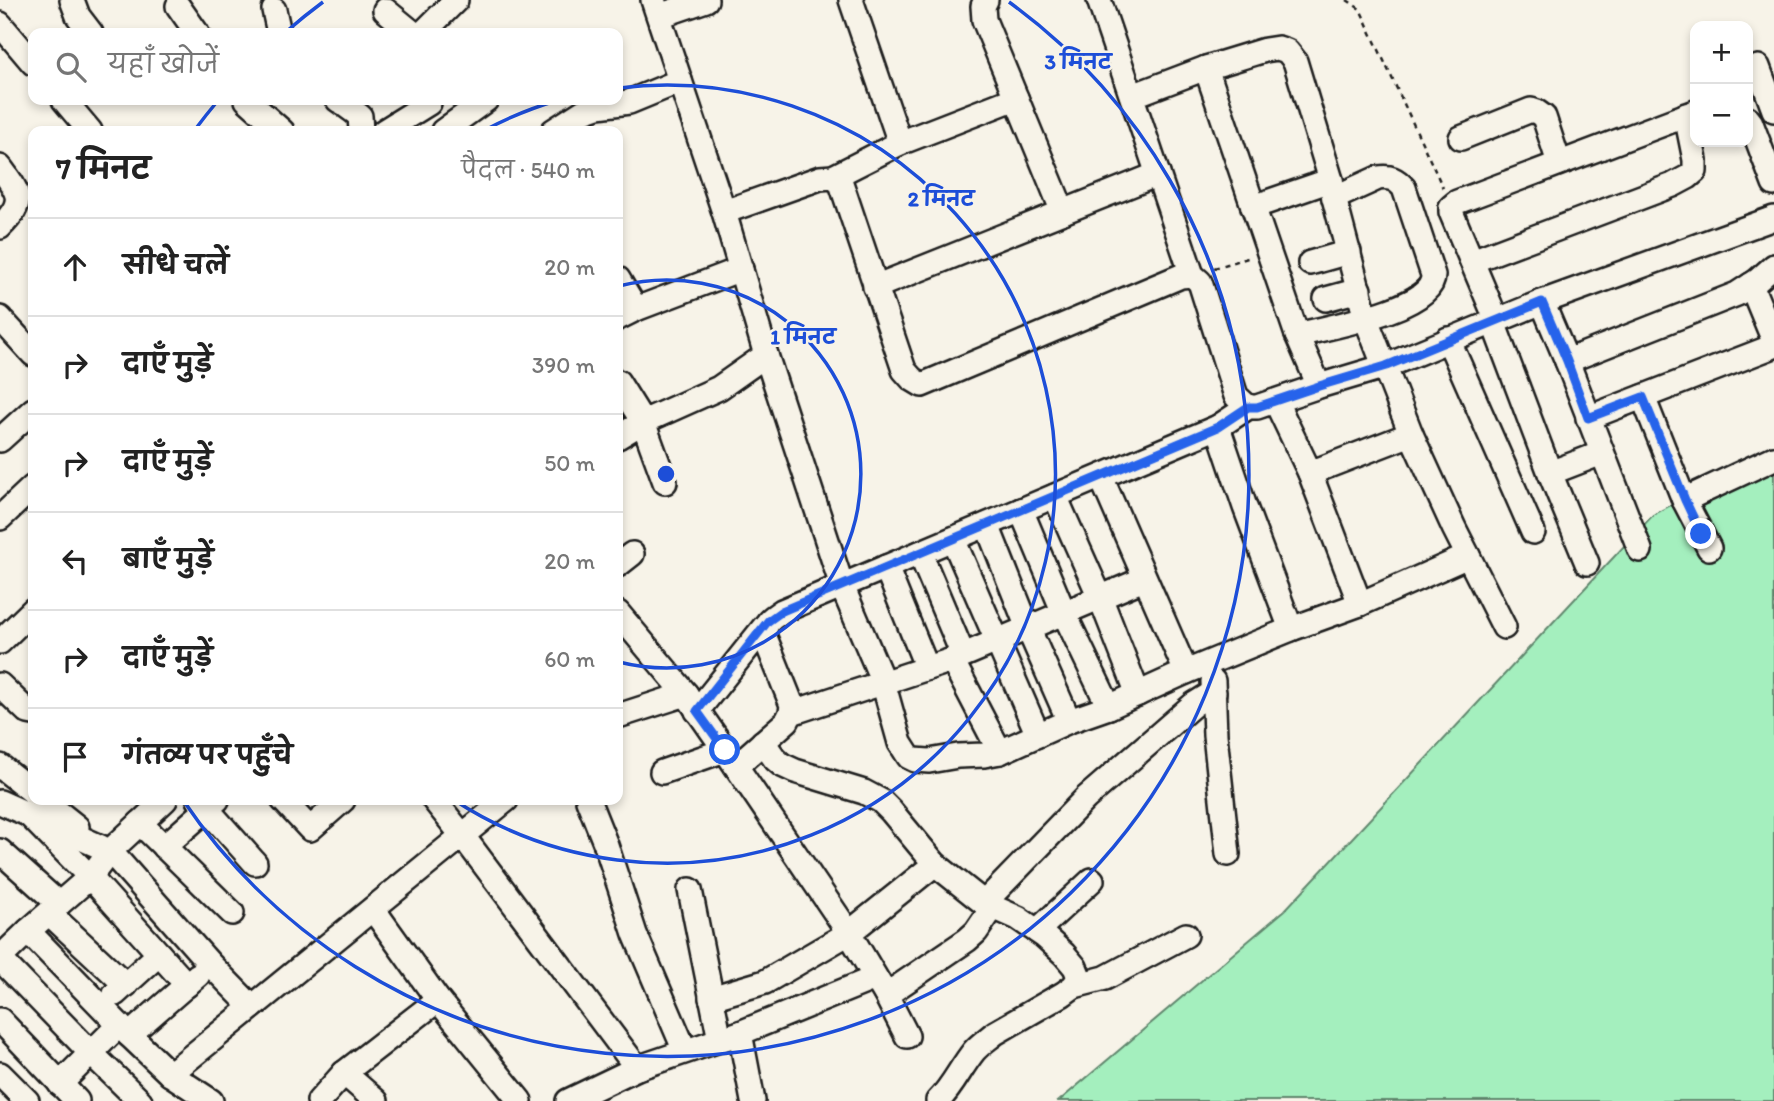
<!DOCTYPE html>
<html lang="hi">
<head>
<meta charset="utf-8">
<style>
  body { margin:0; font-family:Itim,"Playpen Sans Deva",sans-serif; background:#f6f6f6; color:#222 }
  .controls { position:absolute; right:21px; top:21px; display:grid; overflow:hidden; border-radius:14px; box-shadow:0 4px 10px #0003 }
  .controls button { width:63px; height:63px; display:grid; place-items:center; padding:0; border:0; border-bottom:2px solid #e0e0e0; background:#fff; color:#222; font:35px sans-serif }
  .stop { position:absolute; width:21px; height:21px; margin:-16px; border:5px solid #2563eb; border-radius:50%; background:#fff }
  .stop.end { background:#2563eb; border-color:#fff; box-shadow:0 2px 7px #0008 }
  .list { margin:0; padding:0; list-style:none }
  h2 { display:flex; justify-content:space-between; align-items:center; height:91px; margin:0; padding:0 28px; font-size:30px }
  h2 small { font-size:23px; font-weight:400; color:#767676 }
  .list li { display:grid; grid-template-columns:46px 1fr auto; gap:21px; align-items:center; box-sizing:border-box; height:98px; padding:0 28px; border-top:2px solid #e0e0e0 }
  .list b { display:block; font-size:26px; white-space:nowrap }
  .list em { font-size:23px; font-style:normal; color:#767676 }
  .icon { flex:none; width:38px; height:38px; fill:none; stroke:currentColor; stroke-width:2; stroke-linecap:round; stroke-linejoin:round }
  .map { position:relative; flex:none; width:1774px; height:1101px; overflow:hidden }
  .search { position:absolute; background:#fff; box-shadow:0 4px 10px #0003; left:28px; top:28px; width:595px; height:77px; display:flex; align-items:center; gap:18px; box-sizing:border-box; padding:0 24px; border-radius:14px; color:#767676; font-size:26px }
  .panel { position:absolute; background:#fff; box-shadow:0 4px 10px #0003; left:28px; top:126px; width:595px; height:679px; border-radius:14px }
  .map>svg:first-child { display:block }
  .green { fill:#a4efbe; stroke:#60866d; stroke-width:2 }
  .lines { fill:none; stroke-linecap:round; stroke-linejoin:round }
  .minor-casing { stroke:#1c1c1c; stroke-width:28 }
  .path { stroke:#1c1c1c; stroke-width:2.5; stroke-dasharray:5 5; stroke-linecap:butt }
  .minor { stroke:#f7f3e8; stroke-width:23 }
  .route { stroke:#2563eb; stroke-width:9 }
  .ring { fill:none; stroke:#1d4ed8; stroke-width:3.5 }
  .centre { fill:#1d4ed8; stroke:#f7f3e8; stroke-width:3.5 }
  .ring-label { font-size:21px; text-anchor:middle; font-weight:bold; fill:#1d4ed8; stroke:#f7f3e8; stroke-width:5; stroke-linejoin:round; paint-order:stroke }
</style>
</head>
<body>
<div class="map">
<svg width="1774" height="1101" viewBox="0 0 1774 1101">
  <rect width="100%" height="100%" fill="#f7f3e8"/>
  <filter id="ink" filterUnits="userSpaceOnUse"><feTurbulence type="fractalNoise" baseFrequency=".0143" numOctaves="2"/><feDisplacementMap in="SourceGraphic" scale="14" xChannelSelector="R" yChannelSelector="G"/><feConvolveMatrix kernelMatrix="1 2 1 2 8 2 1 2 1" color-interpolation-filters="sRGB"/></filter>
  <g filter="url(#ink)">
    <polygon class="green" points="1774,448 1774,1101 1059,1101 1285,910 1653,515"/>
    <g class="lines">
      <defs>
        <g id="minor">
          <polyline points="72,0 78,16 91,33"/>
          <polyline points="851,0 900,143"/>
          <polyline points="986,0 983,6 984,20 1063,212"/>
          <polyline points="1099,0 1192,275 1200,282 1236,396 1248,407"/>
          <polyline points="178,6 197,33"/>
          <polyline points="274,10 279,33"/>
          <polyline points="385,10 413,33"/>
          <polyline points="659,16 706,0"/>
          <polyline points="0,24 33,63"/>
          <polyline points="423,33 456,0"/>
          <polyline points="1758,67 1774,110"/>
          <polyline points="1206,68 1297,335 1319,386"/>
          <polyline points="1132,96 1206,68 1265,50 1278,48 1287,51 1295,61 1331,180 1334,198 1366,319 1411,434 1454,528 1504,627"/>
          <polyline points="64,100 90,131"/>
          <polyline points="247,100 282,131"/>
          <polyline points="338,100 360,116 361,131"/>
          <polyline points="1748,119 1751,123 1774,184"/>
          <polyline points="384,131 429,103"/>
          <polyline points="443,131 486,100"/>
          <polyline points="553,131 584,111 598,106 629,102 680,81"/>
          <polyline points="1461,138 1531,110 1537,112 1544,117 1559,163"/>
          <path d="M0 167C20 194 26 201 0 227"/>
          <polyline points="833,177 841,183 904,370 912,379 922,385 1181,276 1192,275"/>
          <polyline points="1253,207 1331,180"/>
          <polyline points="724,212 820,178 833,177 900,143 1016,98"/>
          <polyline points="1472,261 1673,185 1688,177 1695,171 1695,160 1686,115"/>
          <polyline points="1310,263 1349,252"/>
          <polyline points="618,279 636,309 618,318"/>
          <polyline points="1751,285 1774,341"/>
          <polyline points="875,287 1158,174"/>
          <polyline points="1326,299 1359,290"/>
          <polyline points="1542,302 1567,361 1640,550"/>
          <polyline points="636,309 741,269"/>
          <polyline points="0,318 33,354"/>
          <polyline points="1497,321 1451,212 1451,207 1457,202 1695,112"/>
          <polyline points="1493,322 1550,473 1587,563"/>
          <path d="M1297 335C1324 328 1435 309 1433 275L1404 188C1396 179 1390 176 1378 178L1334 198"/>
          <polyline points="1448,339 1533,532"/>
          <polyline points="766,355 842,586 883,682 900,743 909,757 915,760 929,761 958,756 984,755 1000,752 1069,721 1109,707 1186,672 1291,629 1360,604 1310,473 1276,402"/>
          <polyline points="1567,361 1737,294 1757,281 1774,266"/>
          <polyline points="618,382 643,422 665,482"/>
          <polyline points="1643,397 1684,500 1709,548"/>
          <polyline points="1588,418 1774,346"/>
          <polyline points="1218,427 1245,507 1291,629"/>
          <polyline points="618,437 643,422 719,388 766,355 724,212 653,0"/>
          <polyline points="0,440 33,410"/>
          <polyline points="1310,473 1411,434"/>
          <polyline points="1550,473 1602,453"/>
          <polyline points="1101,477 1186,672"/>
          <polyline points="1055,496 1100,597 1138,694"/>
          <polyline points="1684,500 1774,458"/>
          <polyline points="1021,510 1064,613 1109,707"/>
          <polyline points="0,518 33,487"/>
          <polyline points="987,525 1028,628 1069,721"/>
          <polyline points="953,539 1038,735"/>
          <polyline points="920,553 963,655"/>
          <polyline points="618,565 632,554"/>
          <polyline points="886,567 927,668"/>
          <polyline points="1360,604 1468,556"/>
          <polyline points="618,613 686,694 725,750 849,933 886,995 907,1036"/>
          <polyline points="0,642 33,610"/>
          <polyline points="952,660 1000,752"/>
          <polyline points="1213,681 1215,735 1228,854"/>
          <polyline points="0,685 28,712 33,713"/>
          <polyline points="697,711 765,626"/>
          <polyline points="791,713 952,660 1144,579"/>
          <polyline points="618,716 686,694"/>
          <path d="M763 742 775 759 782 765 795 771 864 792 881 801 891 811 935 864 984 903 1018 918 1044 936 1064 954 1075 967 1079 977 1074 986 1063 994 995 1033C988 1039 980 1044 974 1051 961 1067 953 1086 938 1101"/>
          <polyline points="0,766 33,792"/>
          <path d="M736 766 787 721 791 713 792 705 764 635C766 620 771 619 782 611L1218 427 1248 407H1257L1319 386 1386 366 1542 302 1774 218"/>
          <polyline points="662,772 725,750"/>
          <polyline points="43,800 77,827"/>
          <polyline points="199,800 255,863"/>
          <polyline points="283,800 310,829 343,800"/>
          <polyline points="434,800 462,835 637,1068"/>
          <polyline points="588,800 606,845 635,934 685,1051"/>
          <polyline points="0,802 101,847"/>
          <polyline points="28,814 90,877 187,985"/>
          <polyline points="140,823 232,913"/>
          <polyline points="164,847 217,800"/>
          <polyline points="0,851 59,904"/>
          <polyline points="110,851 210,964 252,1007"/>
          <polyline points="690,890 720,1040"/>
          <polyline points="984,903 1086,798 1193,705 1214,692"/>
          <polyline points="373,909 438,1000 520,1101"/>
          <polyline points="49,913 126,985"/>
          <polyline points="28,931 129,1035 170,1074 211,1101"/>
          <polyline points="1037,931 1092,880"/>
          <polyline points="0,958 28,931 90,877 110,851 165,800"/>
          <polyline points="0,959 91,1053 140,1101"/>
          <polyline points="1074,986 1105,978 1186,935"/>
          <polyline points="115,994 159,954"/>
          <polyline points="886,995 967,940 976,932 993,907"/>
          <polyline points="711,998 765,982 849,933 935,864"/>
          <polyline points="0,1020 77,1101"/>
          <polyline points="740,1033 753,1101"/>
          <polyline points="129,1035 198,975"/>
          <polyline points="344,1073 376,1101"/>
          <polyline points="0,1074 27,1101"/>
          <polyline points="170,1074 506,800"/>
          <polyline points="60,1084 119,1025"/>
          <polyline points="319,1101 344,1073 438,1000"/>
          <polyline points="568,1101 637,1068 740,1033 875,978"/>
        </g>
      </defs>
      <use href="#minor" class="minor-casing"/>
      <g class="path">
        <polyline points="1347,0 1360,9 1443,188"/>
        <polyline points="1214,268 1251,257"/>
      </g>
      <use href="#minor" class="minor"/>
    </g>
  </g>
  <g class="lines" filter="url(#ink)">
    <polyline class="route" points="725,750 697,711 768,621 782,611 1218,427 1248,407 1257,407 1319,386 1386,366 1542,302 1567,361 1588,418 1643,397 1685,500 1701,534"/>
  </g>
  <g class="ring">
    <path d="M619 286A194 194 0 1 1 619 662"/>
    <path d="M483 131A389 389 0 0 1 559 100M619 88A389 389 0 1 1 454 800"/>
    <path d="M197 127A583 583 0 0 1 216 103M287 31A583 583 0 0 1 323 2M1009 2A583 583 0 1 1 183 800"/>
  </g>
  <circle cx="666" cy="474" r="10" class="centre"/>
  <g class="ring-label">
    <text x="1078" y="69">3 मिनट</text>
    <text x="941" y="206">2 मिनट</text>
    <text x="803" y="344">1 मिनट</text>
  </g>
</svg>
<div class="controls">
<button>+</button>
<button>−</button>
</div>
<div class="stop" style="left:725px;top:750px"></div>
<div class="stop end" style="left:1701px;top:534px"></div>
<div class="search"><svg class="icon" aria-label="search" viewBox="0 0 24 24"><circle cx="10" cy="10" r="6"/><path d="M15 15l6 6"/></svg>यहाँ खोजें</div>
<section class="panel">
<h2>7 मिनट<small>पैदल · 540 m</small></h2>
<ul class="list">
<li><svg class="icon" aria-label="ahead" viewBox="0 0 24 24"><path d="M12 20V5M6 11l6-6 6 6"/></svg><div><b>सीधे चलें</b></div><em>20 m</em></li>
<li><svg class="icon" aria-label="right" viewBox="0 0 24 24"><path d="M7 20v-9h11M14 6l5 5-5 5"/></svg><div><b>दाएँ मुड़ें</b></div><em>390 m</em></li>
<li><svg class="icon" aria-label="right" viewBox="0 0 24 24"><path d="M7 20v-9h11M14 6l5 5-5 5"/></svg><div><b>दाएँ मुड़ें</b></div><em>50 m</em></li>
<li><svg class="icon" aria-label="left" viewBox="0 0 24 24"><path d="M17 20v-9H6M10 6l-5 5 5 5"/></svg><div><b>बाएँ मुड़ें</b></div><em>20 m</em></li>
<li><svg class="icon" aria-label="right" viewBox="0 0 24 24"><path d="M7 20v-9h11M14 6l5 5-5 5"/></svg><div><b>दाएँ मुड़ें</b></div><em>60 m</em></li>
<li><svg class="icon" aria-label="arrive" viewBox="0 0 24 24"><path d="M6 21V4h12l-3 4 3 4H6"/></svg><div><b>गंतव्य पर पहुँचे</b></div></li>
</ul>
</section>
</div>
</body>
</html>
